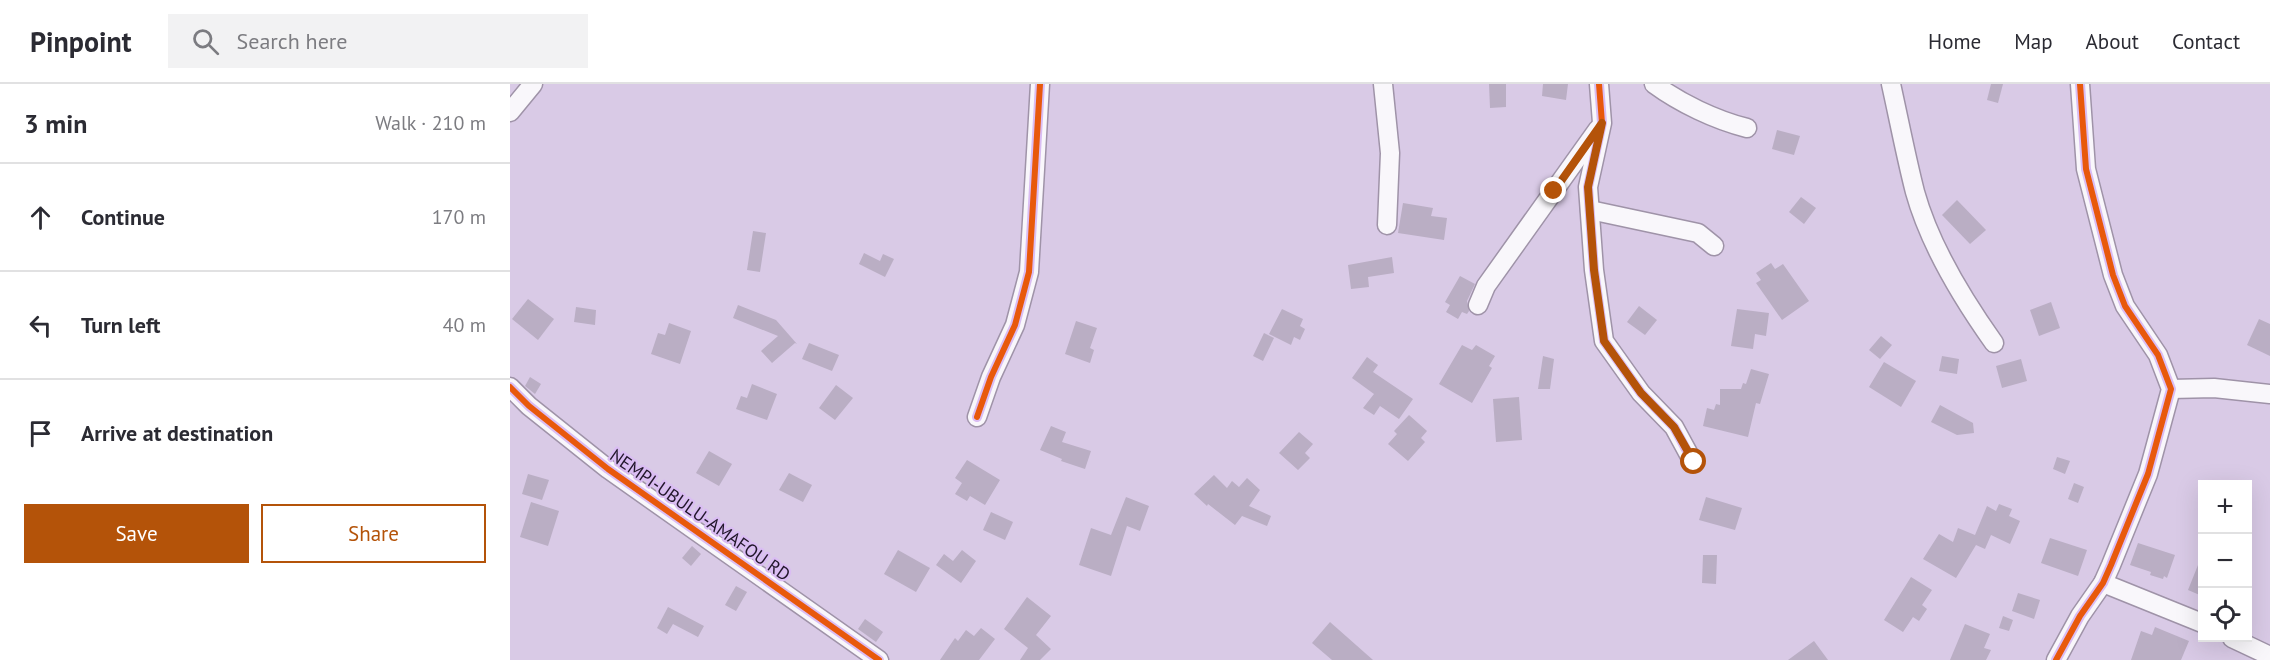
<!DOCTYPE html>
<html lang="en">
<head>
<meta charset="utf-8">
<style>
  body { margin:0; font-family:"PT Sans",sans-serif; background:#f2f2f3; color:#2b2b33 }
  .controls { position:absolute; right:18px; bottom:18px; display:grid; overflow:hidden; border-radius:0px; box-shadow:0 6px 24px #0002 }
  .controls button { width:54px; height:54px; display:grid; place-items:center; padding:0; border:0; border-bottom:2px solid #e1e1e2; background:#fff; color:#2b2b33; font:30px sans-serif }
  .stop { position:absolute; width:18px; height:18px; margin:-14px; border:4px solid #b45309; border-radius:50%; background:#fff }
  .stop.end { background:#b45309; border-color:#fff; box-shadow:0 2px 6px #0008 }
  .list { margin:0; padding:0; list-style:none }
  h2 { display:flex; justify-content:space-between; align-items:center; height:78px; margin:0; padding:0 24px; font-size:26px }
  h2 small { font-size:20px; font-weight:400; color:#7c7c81 }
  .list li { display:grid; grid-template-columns:39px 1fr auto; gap:18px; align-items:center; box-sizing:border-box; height:108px; padding:0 24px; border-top:2px solid #e1e1e2 }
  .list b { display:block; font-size:22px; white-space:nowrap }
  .list em { font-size:20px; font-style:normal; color:#7c7c81 }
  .actions { display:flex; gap:12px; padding:18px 24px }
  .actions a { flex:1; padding:14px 0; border:2px solid #b45309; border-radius:0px; text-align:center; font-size:21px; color:#b45309 }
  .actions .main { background:#b45309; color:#fff }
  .icon { flex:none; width:33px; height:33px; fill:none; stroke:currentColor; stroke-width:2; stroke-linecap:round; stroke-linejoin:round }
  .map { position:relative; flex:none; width:1760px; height:576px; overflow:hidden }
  header { display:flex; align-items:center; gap:36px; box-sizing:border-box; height:84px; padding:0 30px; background:#fff; border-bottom:2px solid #e1e1e2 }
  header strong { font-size:28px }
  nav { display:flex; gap:33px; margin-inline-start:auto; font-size:21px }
  .search { width:420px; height:54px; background:#f2f2f3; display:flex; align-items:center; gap:15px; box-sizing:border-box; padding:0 21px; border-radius:0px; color:#7c7c81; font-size:22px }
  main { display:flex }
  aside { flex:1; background:#fff }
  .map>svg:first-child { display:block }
  .building { fill:#baaec4 }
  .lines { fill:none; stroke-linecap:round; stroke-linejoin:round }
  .minor-casing { stroke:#9f93a8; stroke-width:21 }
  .minor { stroke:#f9f7fb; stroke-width:18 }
  .cycleway-casing { stroke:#dabdf3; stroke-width:10 }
  .cycleway { stroke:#e8590c; stroke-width:6 }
  .route { stroke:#b45309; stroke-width:8 }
  .labels { text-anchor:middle; stroke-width:4.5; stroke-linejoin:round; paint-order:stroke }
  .street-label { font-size:18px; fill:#21162a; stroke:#dabdf3 }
</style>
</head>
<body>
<header>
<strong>Pinpoint</strong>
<div class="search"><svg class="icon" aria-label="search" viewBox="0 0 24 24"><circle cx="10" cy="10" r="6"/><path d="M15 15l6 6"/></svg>Search here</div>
<nav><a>Home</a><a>Map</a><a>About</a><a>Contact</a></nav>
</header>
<main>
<aside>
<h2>3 min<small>Walk · 210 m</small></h2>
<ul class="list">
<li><svg class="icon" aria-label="ahead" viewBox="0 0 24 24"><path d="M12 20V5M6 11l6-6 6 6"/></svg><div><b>Continue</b></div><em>170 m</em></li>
<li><svg class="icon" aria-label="left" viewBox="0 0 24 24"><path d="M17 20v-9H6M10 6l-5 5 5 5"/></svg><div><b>Turn left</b></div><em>40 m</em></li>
<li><svg class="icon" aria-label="arrive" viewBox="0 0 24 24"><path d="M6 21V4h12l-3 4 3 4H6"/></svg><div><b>Arrive at destination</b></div></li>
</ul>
<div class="actions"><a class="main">Save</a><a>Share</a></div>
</aside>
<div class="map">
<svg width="1760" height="576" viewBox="0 0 1760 576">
  <rect width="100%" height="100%" fill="#d9cae6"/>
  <g class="building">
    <polygon points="979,0 996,0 996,23 980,24"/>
    <polygon points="1033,0 1058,0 1056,16 1032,12"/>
    <polygon points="1481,0 1493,0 1488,19 1477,16"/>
    <polygon points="1267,46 1290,52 1284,71 1262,65"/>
    <polygon points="1291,113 1306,124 1294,140 1279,128"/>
    <polygon points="1447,116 1476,146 1460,160 1432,131"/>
    <polygon points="893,119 923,124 921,132 937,134 934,156 888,149"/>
    <polygon points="243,147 256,149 250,188 237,186"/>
    <polygon points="354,169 370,177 373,170 384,175 375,193 349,180"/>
    <polygon points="882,173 884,189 858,193 859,203 841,205 838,181"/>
    <polygon points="1261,179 1265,185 1273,180 1299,217 1272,236 1246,199 1251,196 1246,189"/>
    <polygon points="950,192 965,200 957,217 959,227 957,230 952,228 948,235 936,228 940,221 935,218"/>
    <polygon points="18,215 44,235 28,256 2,235"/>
    <polygon points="1541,218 1550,244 1529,252 1520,226"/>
    <polygon points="228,221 266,236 287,260 285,259 262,279 251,267 268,252 223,234"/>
    <polygon points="1129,222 1147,236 1135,251 1117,238"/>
    <polygon points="66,223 86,226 85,241 64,238"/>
    <polygon points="772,225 793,235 790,242 795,245 790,256 784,253 781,261 759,250"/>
    <polygon points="1227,225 1259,229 1256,252 1245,250 1243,265 1221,262"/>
    <polygon points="1749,235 1760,240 1760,272 1737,261"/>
    <polygon points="566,237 587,244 580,264 584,266 580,279 555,270"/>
    <polygon points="159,239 181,247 170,280 141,270 148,249 155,251"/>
    <polygon points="754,249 764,254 753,277 743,272"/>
    <polygon points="1371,252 1382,261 1370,275 1359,266"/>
    <polygon points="299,259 329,271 322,287 292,275"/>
    <polygon points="952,261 962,266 966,261 985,272 979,282 982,284 962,319 929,300"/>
    <polygon points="1033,272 1044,275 1040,305 1028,305"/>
    <polygon points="1432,272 1449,275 1447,290 1429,287"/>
    <polygon points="857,273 868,281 863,288 903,315 889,335 870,322 864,331 853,324 864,310 842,294"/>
    <polygon points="1511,275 1517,297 1492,304 1486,282"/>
    <polygon points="1374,278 1406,297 1391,323 1359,303"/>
    <polygon points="1241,285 1259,290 1250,320 1246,319 1238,353 1193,342 1197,324 1204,326 1206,320 1210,321 1210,305 1231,305 1233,299 1236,300"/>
    <polygon points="20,293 31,300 25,310 15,302"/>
    <polygon points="242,300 267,310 257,336 226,325 231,312 237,314"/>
    <polygon points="326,301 343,314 325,336 309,324"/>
    <polygon points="1009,313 1012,356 986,358 983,315"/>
    <polygon points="1430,321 1463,339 1464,349 1447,351 1421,338"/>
    <polygon points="899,331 917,347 911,354 915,358 898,377 878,360 887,350 884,347"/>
    <polygon points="541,342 556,348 552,358 581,367 575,385 551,377 552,375 530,366"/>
    <polygon points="789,348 803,360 795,369 800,374 788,386 769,369"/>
    <polygon points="199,367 222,380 209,402 186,389"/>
    <polygon points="1547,373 1560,377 1555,390 1543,385"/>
    <polygon points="457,376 490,396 475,421 460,412 457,417 445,410 452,399 445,394"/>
    <polygon points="279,389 302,401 293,418 269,406"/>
    <polygon points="18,390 39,396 32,416 12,410"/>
    <polygon points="704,391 717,404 722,397 729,403 737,394 750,406 739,422 761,432 757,442 732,432 725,441 698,420 697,422 684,410"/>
    <polygon points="1564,399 1574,403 1568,419 1558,415"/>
    <polygon points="616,413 639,422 630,447 617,442 601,492 569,481 581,444 601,451"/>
    <polygon points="1196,413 1232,424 1225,446 1189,436"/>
    <polygon points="21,418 49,427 38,462 10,453"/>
    <polygon points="1489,420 1502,425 1499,432 1510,437 1500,460 1481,451 1475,465 1466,461 1446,494 1413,475 1429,450 1443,458 1448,444 1465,451 1477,422 1486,427"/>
    <polygon points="481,428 503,438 495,456 473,446"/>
    <polygon points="1540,454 1577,466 1568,492 1531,479"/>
    <polygon points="1628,459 1665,471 1657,494 1654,492 1653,495 1640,491 1641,488 1620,481"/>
    <polygon points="182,462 191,470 181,482 172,474"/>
    <polygon points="388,466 420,484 406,508 374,490"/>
    <polygon points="452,466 466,477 451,499 426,481 434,470 443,477"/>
    <polygon points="1193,471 1207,471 1206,500 1192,499"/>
    <polygon points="1692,471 1692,512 1678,506"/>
    <polygon points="1401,493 1422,506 1412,521 1417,525 1409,537 1403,533 1393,548 1374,536"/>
    <polygon points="226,502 237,508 226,527 215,521"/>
    <polygon points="1508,509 1530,516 1524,535 1502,527"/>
    <polygon points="517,513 541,532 526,551 541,565 530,576 510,576 518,564 494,545"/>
    <polygon points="158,523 194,542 188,553 163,540 157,550 147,544"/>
    <polygon points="1493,532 1503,536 1499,547 1489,544"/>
    <polygon points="355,535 373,548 366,558 348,545"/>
    <polygon points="820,538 863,576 822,576 802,559"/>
    <polygon points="1455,540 1480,550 1474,564 1481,566 1476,576 1440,576"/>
    <polygon points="1645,543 1679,557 1671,576 1621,576 1631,547 1642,551"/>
    <polygon points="471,544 485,555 469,576 430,576 445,554 448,557 456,546 464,552"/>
    <polygon points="1304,557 1318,576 1278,576"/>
  </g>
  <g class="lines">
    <defs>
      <g id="minor">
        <polyline points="873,0 880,69 877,141"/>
        <polyline points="1089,0 1092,39 1078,103 1084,186 1094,257 1131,309 1164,343 1183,378"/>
        <path d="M1144 0C1170 19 1205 36 1237 44"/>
        <path d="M1381 0C1389 36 1396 73 1405 108 1420 162 1452 214 1484 259"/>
        <polyline points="0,28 23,0"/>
        <polyline points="1080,126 1188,149 1204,162"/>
        <polyline points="968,221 976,202 1088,45"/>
        <polyline points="0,303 19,322 98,385 369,576"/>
        <polyline points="1661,305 1704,304 1760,310"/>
        <polyline points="467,333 481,293 505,241 519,188 530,0"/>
        <polyline points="1593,499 1692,539"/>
        <polyline points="1722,554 1760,572"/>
        <polyline points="1546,576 1570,532 1593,499 1601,481 1638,390 1661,305 1648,271 1615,222 1603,191 1576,85 1570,0"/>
      </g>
    </defs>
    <use href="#minor" class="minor-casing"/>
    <use href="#minor" class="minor"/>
    <defs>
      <g id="cycleway">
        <polyline points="1089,0 1092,39 1078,103 1084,186 1094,257 1131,309 1164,343 1183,378"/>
        <polyline points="0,303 19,322 98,385 369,576"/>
        <polyline points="467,333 481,293 505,241 519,188 530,0"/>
        <polyline points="1546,576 1570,532 1593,499 1601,481 1638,390 1661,305 1648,271 1615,222 1603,191 1576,85 1570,0"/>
      </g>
    </defs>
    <use href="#cycleway" class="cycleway-casing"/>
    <use href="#cycleway" class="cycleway"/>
  </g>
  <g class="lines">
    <polyline class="route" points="1044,107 1092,39 1078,103 1084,186 1094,257 1131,309 1164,343 1184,378"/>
  </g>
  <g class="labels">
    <g class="street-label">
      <text transform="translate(190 431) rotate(35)" y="6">NEMPI-UBULU-AMAFOU RD</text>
    </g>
  </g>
</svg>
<div class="controls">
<button>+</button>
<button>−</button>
<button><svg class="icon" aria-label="locate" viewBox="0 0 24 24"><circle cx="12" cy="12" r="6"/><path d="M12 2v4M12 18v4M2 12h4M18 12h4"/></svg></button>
</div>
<div class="stop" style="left:1184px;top:378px"></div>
<div class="stop end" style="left:1044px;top:107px"></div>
</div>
</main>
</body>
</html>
